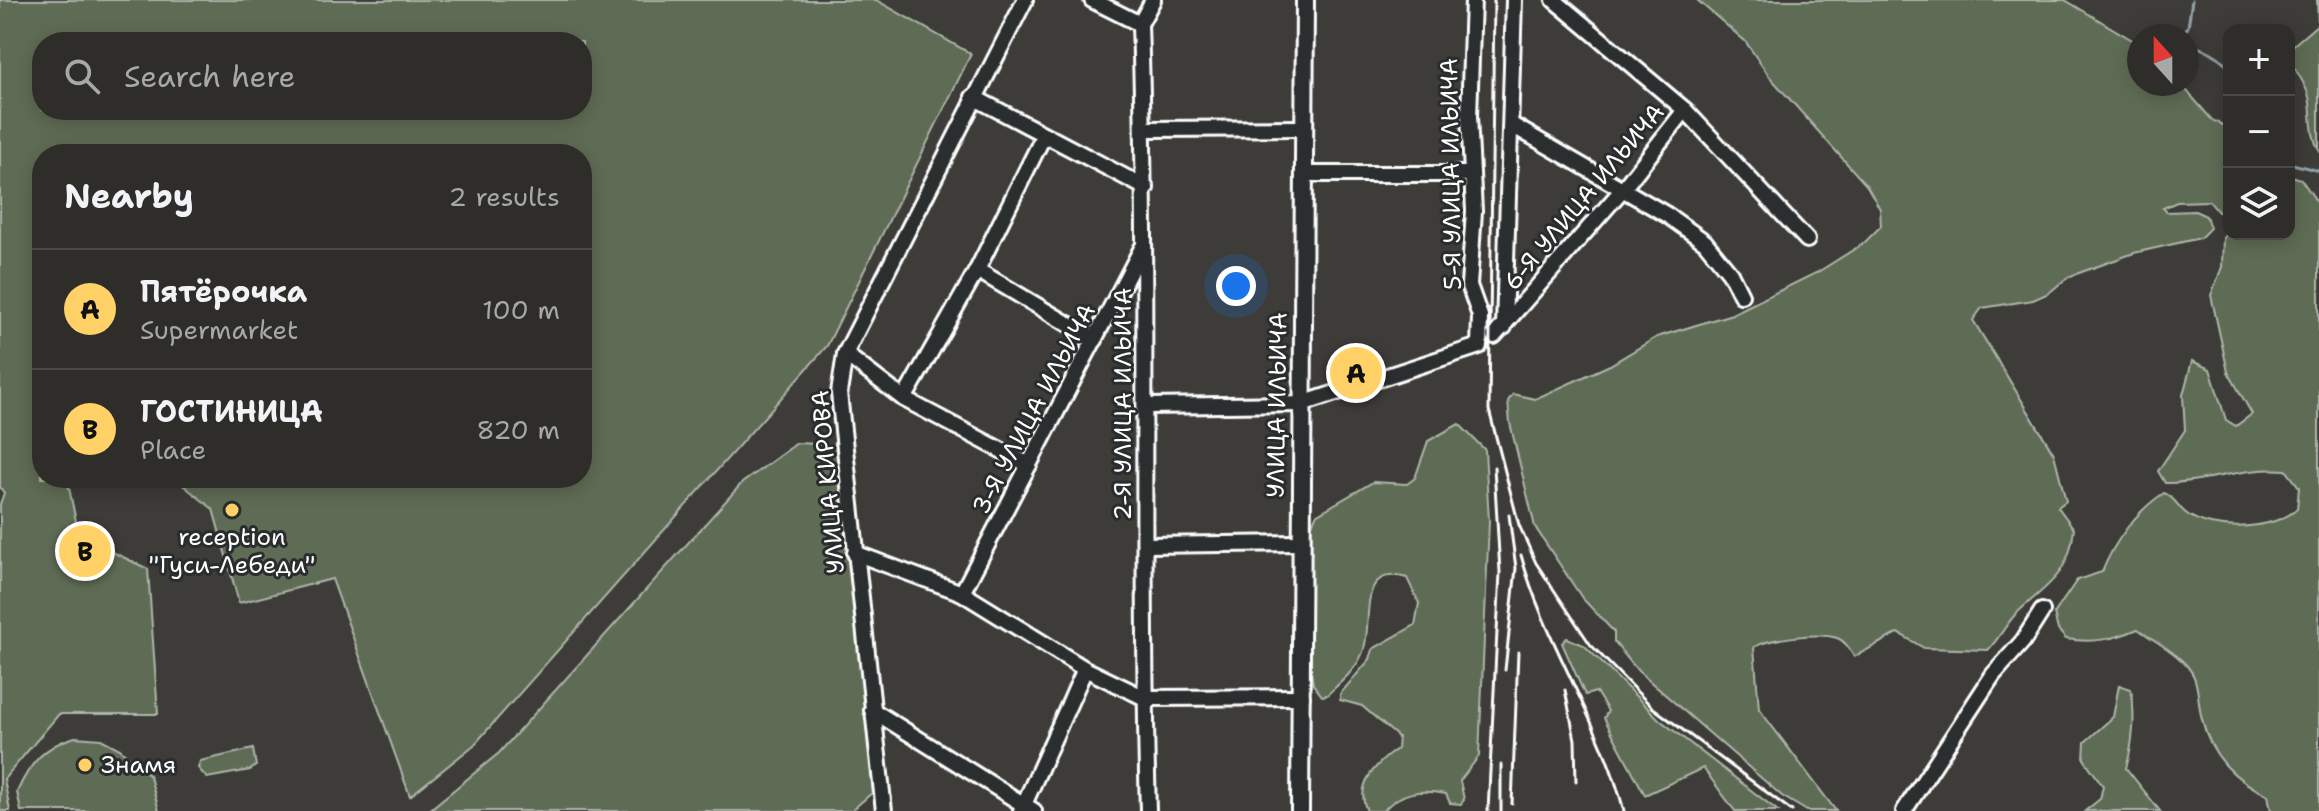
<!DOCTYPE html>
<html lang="en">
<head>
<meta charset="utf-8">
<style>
  body { margin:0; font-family:"Shantell Sans",sans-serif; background:#363532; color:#f1f3f6 }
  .controls { position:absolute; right:24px; top:24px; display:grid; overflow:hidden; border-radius:16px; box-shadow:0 4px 20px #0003 }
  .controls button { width:72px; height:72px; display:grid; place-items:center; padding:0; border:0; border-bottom:2px solid #494947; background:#2e2d2a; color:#f1f3f6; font:40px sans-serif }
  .compass { position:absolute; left:2127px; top:24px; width:72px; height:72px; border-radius:50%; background:#2e2d2a; box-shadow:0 4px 20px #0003; rotate:339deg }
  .you { position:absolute; left:1236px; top:286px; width:28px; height:28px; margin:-20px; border:6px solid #fff; border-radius:50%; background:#1a73e8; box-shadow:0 0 0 12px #1a73e833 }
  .badge { display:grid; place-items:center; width:52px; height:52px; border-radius:50%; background:#ffd166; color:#111; font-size:26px; font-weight:700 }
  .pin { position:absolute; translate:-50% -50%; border:4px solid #fff; box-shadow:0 2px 8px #0006 }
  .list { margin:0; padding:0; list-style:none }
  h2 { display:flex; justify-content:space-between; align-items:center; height:104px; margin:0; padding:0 32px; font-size:34px }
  h2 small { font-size:26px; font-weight:400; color:#a7a8a8 }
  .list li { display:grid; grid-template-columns:52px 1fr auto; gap:24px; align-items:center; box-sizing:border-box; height:120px; padding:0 32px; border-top:2px solid #494947 }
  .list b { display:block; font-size:30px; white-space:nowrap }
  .list p { margin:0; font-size:26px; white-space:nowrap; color:#a7a8a8 }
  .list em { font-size:26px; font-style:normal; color:#a7a8a8 }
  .icon { flex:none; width:44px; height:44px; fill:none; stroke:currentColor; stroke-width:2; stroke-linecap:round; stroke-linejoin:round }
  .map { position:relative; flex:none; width:2319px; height:811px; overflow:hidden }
  .search { position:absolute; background:#2e2d2a; box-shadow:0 4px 20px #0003; left:32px; top:32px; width:560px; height:88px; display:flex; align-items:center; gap:20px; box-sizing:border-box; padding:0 28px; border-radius:32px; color:#a7a8a8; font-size:30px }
  .panel { position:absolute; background:#2e2d2a; box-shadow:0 4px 20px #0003; left:32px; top:144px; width:560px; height:344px; border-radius:32px }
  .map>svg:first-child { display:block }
  .green { fill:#5e6c54; stroke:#aeb6aa; stroke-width:2; fill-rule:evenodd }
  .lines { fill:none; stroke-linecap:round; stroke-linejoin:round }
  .stream { stroke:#94a2aa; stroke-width:3 }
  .minor-casing { stroke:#fff; stroke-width:20 }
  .major-casing { stroke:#fff; stroke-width:22 }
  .minor { stroke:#2a2d2e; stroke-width:14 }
  .major { stroke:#2a2d2e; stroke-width:16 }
  .rail { stroke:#fff; stroke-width:3 }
  .poi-dot { fill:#ffd166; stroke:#2a2d2e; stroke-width:3 }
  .labels { text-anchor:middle; stroke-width:6; stroke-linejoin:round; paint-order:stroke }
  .street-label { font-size:24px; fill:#fff; stroke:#2a2d2e }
  .poi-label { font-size:24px; fill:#fff; stroke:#2a2d2e }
</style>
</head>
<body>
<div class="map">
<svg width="2319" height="811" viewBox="0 0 2319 811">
  <rect width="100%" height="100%" fill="#3d3c38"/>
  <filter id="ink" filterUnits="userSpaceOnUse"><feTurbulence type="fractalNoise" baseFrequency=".0125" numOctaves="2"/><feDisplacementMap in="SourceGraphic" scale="16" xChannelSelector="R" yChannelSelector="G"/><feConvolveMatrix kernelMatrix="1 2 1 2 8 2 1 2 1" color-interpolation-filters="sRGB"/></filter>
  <g filter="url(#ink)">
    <g class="green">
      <path d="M0 0H876L971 54 827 346 474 745 410 796 332 579 239 603 213 509 174 478H582V154H42V478H67L79 536 148 569 158 714H59L4 779 10 811H0V504L4 493 0 487ZM42 42H582V110H42Z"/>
      <path d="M1697 0H2065L2139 44V84H2181L2212 120 2229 128V212H2218L2209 201 2177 202 2163 208 2167 212 2195 211 2206 216 2210 228 2200 238 2134 253 2068 277 2049 293 2033 300 1982 308 1973 320 2054 454 2066 501 2058 507 2074 529C2069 574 2051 582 2020 610 2007 621 2000 638 1988 650L1924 648 1898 633 1854 657C1850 650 1846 641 1837 638 1820 632 1770 638 1754 647L1759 709 1836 811H1807L1782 796 1638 671 1614 642V632L1582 598 1535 527 1510 423 1508 401 1513 394 1535 399 1610 365 1657 337 1732 314 1818 272 1864 243 1881 226 1880 209 1867 186 1769 76 1745 41Z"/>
      <path d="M2317 0H2319V150C2309 133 2313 115 2309 97 2305 80 2289 65 2289 49L2318 24Z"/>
      <path d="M2289 175 2301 179 2319 205V811H2271L2268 795C2235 781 2210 755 2202 719 2198 706 2199 689 2194 677 2185 656 2155 642 2138 629 2112 640 2093 643 2066 639L2058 630 2054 614 2077 580 2102 572C2114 542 2136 511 2164 493 2176 498 2177 507 2187 514 2213 533 2274 530 2297 509L2299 487 2286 470C2245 466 2206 483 2165 483L2158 471 2185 430 2183 395 2192 361 2210 369 2226 420 2236 426 2252 414 2228 372 2211 295 2222 267 2223 238 2229 231 2289 234Z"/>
      <path d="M1459 424 1485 450 1489 521 1479 756 1460 781 1464 799 1461 804 1450 803 1446 794C1420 789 1401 791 1383 811H1367C1354 784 1377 763 1397 749L1398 737 1362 706 1340 700V694L1370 659 1373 649 1415 625 1419 603 1407 578C1355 563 1374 624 1363 652 1356 670 1341 682 1327 695L1322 696 1313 684 1310 666 1308 535 1316 515 1373 482 1407 484 1415 478 1428 441Z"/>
      <polygon points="797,443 838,445 873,792 851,811 428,811 499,753 742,483"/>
      <polygon points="1567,638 1584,645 1660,720 1778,811 1735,811 1703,768 1645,795 1604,718 1608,711 1596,692 1585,695 1562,643"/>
      <path d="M2119 685 2131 689C2136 713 2133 745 2126 768L2160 811H2085L2100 799 2103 786 2084 759 2085 742 2113 717Z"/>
      <path d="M75 737 101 739 120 749 150 776 159 811H21L17 792C30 763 44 746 75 737Z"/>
      <polygon points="253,749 256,766 250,770 207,778 198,768 200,761"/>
    </g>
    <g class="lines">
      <g class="stream">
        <polyline points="2181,36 2188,27 2192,0"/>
        <path d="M2187 45C2204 48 2220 54 2229 69"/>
        <polyline points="2289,163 2319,171"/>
      </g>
      <defs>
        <g id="minor">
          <polyline points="1092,0 1140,24"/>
          <polyline points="1554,0 1685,110"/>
          <polyline points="973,97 1146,188"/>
          <polyline points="1512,125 1667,215 1705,242 1730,273 1741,295"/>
          <polyline points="1144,129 1304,128"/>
          <polyline points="1303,174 1472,174"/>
          <polyline points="977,270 1095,340"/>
          <polyline points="1504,327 1514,0"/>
          <polyline points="1494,336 1622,190 1685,110 1807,240"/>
          <polyline points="845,354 904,399 1029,465"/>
          <polyline points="904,399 977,270 1044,135"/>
          <polyline points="1145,406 1302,404 1479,346 1480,316 1469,285 1474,211 1469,116 1473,0"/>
          <polyline points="1146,545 1299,543"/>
          <polyline points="855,553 962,593 1085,669 1145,698 1302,697"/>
          <polyline points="962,593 1142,248"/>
          <polyline points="872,710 1034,811"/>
          <polyline points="884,811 839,393 845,354 1025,0"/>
          <polyline points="1021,811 1085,669"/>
          <path d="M1148 811C1140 549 1149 286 1140 24L1153 0"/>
          <polyline points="1904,811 1993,675 2023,641 2042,611"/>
        </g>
        <polyline id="major" points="1300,811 1305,0"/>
      </defs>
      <use href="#minor" class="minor-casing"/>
      <use href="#major" class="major-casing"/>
      <use href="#minor" class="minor"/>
      <use href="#major" class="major"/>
      <g class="rail">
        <polyline points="1494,0 1489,410 1519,525 1536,563 1590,644 1652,707 1792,811"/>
        <path d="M1521 555C1545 644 1601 722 1624 811"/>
        <polyline points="1505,670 1516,568 1509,515"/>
        <polyline points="1565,690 1575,740 1576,781"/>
        <polyline points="1512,804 1518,652"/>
        <polyline points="1488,811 1500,572 1494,467"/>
        <polyline points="1501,811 1501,765"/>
      </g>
    </g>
  </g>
  <g class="poi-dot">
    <circle cx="232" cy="510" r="8"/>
    <circle cx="85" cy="765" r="8"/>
  </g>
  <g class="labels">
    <g class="street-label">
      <text transform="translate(1451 174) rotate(-91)" y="8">5-Я УЛИЦА ИЛЬИЧА</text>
      <text transform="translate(1584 197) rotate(-50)" y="8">6-Я УЛИЦА ИЛЬИЧА</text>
      <text transform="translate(1123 404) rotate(-90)" y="8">2-Я УЛИЦА ИЛЬИЧА</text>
      <text transform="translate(1277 405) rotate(-89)" y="8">УЛИЦА ИЛЬИЧА</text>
      <text transform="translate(1034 409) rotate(-62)" y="8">3-Я УЛИЦА ИЛЬИЧА</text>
      <text transform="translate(828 482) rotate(-95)" y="8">УЛИЦА КИРОВА</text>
    </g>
    <g class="poi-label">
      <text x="232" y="545">reception<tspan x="232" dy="28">"Гуси-Лебеди"</tspan></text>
      <text x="101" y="773" text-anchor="start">Знамя</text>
    </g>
  </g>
</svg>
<div class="controls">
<button>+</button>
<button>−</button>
<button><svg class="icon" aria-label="layers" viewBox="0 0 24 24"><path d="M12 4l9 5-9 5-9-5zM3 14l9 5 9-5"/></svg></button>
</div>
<svg class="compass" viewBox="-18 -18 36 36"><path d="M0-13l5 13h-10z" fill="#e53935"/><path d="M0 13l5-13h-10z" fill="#a7a8a8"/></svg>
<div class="you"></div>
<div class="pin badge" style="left:1356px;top:373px">A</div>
<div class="pin badge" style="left:85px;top:551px">B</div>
<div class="search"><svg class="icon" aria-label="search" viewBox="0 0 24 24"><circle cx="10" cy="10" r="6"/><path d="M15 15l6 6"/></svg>Search here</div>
<section class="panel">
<h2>Nearby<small>2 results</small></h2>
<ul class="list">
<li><span class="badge">A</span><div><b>Пятёрочка</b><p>Supermarket</p></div><em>100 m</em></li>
<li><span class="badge">B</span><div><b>ГОСТИНИЦА</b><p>Place</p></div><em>820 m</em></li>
</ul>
</section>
</div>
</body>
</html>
